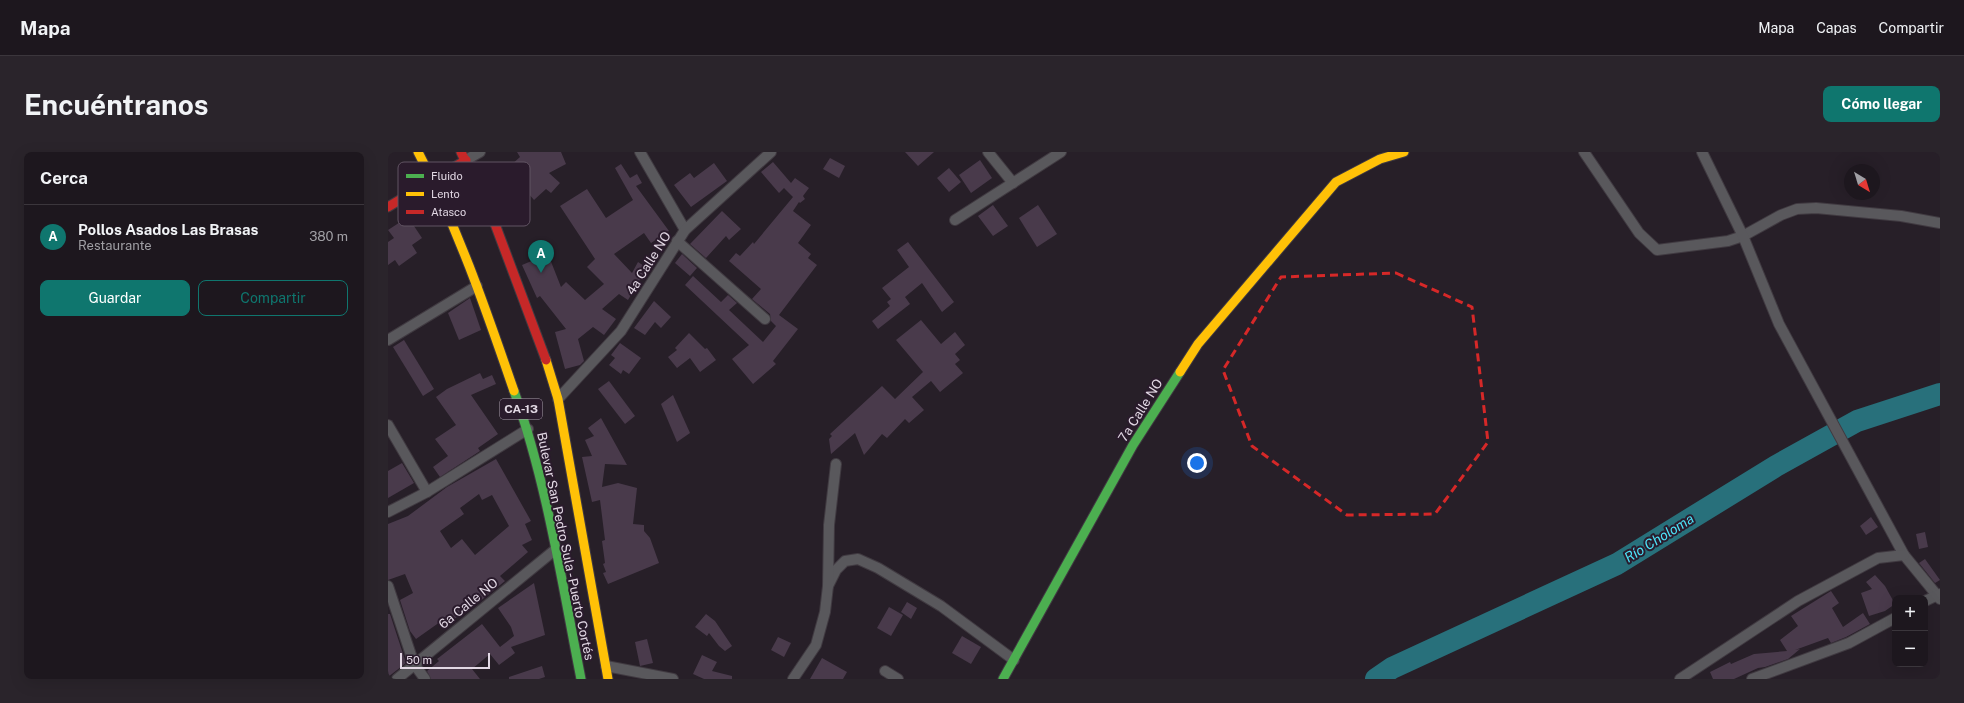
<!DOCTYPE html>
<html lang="es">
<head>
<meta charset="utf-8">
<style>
  body { margin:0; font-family:"Public Sans",sans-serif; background:#2a242b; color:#f1f3f6 }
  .controls { position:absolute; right:12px; bottom:12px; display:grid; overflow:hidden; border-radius:8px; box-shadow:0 4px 16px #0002 }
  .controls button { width:36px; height:36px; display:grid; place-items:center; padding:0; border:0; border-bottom:1px solid #3b363c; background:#1d171e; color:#f1f3f6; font:20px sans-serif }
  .compass { position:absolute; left:1456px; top:12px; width:36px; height:36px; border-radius:50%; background:#1d171e; box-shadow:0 4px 16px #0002; rotate:142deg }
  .scale { position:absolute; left:12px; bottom:10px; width:90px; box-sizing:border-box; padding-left:4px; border:2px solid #e2d8e4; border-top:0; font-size:11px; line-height:14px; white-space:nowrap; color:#e2d8e4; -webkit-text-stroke:3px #2a1b2c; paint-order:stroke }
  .you { position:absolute; left:809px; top:311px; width:14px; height:14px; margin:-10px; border:3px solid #fff; border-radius:50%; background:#1a73e8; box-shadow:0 0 0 6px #1a73e833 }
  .badge { display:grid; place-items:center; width:26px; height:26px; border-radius:50%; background:#0f766e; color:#fff; font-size:13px; font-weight:700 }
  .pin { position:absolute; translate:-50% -33px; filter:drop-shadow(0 1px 2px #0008) }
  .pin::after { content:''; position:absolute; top:21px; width:14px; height:12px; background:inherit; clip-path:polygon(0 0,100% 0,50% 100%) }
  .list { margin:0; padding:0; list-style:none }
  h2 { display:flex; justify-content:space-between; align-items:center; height:52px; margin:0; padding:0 16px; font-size:17px }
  h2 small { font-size:13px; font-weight:400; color:#a09fa4 }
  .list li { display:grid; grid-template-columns:26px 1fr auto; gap:12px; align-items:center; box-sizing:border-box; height:64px; padding:0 16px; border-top:1px solid #3b363c }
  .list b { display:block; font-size:15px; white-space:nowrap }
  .list p { margin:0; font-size:13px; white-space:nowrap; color:#a09fa4 }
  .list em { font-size:13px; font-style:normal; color:#a09fa4 }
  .actions { display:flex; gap:8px; padding:12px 16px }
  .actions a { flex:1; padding:9px 0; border:1px solid #0f766e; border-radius:8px; text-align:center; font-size:14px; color:#0f766e }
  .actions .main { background:#0f766e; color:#fff }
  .map { position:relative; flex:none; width:1552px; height:527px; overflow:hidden; border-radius:8px }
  header { display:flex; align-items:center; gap:24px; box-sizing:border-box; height:56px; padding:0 20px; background:#1d171e; border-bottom:1px solid #3b363c }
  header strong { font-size:19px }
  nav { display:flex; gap:22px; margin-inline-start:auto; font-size:14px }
  .intro { display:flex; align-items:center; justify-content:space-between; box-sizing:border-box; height:96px; padding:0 24px }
  h1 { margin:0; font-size:28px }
  .button { padding:10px 18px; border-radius:8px; background:#0f766e; color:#fff; font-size:14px; font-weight:700 }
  main { display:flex; gap:24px; padding:0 24px }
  aside { flex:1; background:#1d171e; border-radius:8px; box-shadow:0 4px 16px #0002 }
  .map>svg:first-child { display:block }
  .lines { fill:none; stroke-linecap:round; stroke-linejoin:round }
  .river { stroke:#28707b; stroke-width:22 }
  .building { fill:#493a4b; fill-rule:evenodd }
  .street-casing { stroke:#403a41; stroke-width:12 }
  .fast-casing { stroke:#403a41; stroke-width:11 }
  .slow-casing { stroke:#403a41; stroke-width:11 }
  .jam-casing { stroke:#403a41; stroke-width:11 }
  .street { stroke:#59585c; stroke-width:10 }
  .fast { stroke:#4caf50; stroke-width:9 }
  .slow { stroke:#ffc107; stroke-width:9 }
  .jam { stroke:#c62828; stroke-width:9 }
  .marked { fill:none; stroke:#d62828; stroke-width:3; stroke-dasharray:8 5; stroke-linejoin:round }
  .labels { text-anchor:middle; stroke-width:4; stroke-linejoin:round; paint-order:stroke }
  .shield { fill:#2a1b2c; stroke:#ab9fad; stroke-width:1 }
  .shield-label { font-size:12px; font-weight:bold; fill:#e2d8e4 }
  .street-label { font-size:13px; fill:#e2d8e4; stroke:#2a1b2c }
  .water-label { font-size:14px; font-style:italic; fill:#4de4f9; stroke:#2a1b2c }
  .key { fill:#2a1b2c; stroke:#615463; stroke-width:1 }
  .key-label { font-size:11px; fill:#e2d8e4 }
</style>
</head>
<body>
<header>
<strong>Mapa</strong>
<nav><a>Mapa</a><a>Capas</a><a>Compartir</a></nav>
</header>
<div class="intro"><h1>Encuéntranos</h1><a class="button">Cómo llegar</a></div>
<main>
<aside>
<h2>Cerca<small></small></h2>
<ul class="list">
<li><span class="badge">A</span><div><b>Pollos Asados Las Brasas</b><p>Restaurante</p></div><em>380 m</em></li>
</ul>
<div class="actions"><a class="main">Guardar</a><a>Compartir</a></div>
</aside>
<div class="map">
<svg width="1552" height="527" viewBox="0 0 1552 527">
  <rect width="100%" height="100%" fill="#271f28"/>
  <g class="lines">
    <polyline class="river" points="988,527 1004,516 1229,412 1388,314 1469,269 1552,242"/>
  </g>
  <g class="building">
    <polygon points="129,0 173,0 178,12 161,21 172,31 163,41 158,37 146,48 140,41 135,47 125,38 135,27 123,13 132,5"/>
    <polygon points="517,0 546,0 530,14"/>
    <polygon points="442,6 457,14 451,26 435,17"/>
    <polygon points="592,8 604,26 583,41 571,23"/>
    <polygon points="385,10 403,31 407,26 421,36 415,44 417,47 412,51 411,50 405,59 423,73 410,91 423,102 420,106 429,113 391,163 410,177 385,209 388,212 365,232 344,207 361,193 297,133 305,124 333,150 340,143 349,151 341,158 375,190 388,174 383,169 382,162 364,147 373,137 341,109 348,101 352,104 365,90 366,92 405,45 396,36 391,41 373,20"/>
    <polygon points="326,11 339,29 303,55 286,33 302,21 306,26"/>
    <polygon points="233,12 242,26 249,22 254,31 248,34 281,79 263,91 256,81 226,102 244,121 250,110 259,116 240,148 231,142 214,157 228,167 216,183 205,175 190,187 196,209 192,213 177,217 167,180 178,177 152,144 149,146 134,113 160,102 173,135 178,130 197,148 216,132 199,115 207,107 172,54 199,37 218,66 245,48 227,16"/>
    <polygon points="561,16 573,30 561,40 549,26"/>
    <polygon points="605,53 620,74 605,84 590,64"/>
    <polygon points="650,53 669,82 649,95 631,66"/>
    <polygon points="334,59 353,77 341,88 338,84 318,106 302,92"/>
    <polygon points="20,65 34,86 24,93 29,101 11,114 7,108 0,113 0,90 6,86 0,78"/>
    <polygon points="520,90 566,150 554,160 534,131 517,145 522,152 490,177 484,169 502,154 499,150 503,147 494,136 521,115 509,98"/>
    <polygon points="294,102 309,116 302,124 287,111"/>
    <polygon points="82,146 93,178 71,188 60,161"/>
    <polygon points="266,149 283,165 273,176 267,170 257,183 246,176"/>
    <polygon points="533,168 553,192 567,180 577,193 567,202 572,208 567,212 575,221 552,240 543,229 524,245 536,258 521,271 517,267 499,286 494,282 476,303 467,281 443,302 441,287 444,284 442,282 494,234 507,247 535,220 508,188"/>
    <polygon points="301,181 317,197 319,196 328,208 312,220 302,206 289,216 280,205 289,198 287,196"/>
    <polygon points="16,188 46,237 35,244 5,195"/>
    <polygon points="232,191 253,206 241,222 235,218 233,222 221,213 227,206 223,203"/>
    <polygon points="92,221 95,227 104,223 108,232 83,243 110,282 90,296 92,299 52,325 45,315 60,304 47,287 68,273 48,245 59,237"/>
    <polygon points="221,229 247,264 237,272 210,237"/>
    <polygon points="285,243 302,281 289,290 273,252"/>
    <polygon points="213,266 239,313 217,312 214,335 230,331 249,336 245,372 256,373 256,379 262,386 271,411 220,432 215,421 218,420 215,412 217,411 214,389 217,388 212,348 204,350 194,305 204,304 197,288 206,284 200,276"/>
    <path d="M108 307 143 369 137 372 144 388 134 393 140 400 112 424 117 429 85 455 55 474 52 470 28 487 22 479 12 448 25 441 17 422 0 428V372L20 364 59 335ZM91 342 94 348 104 343 121 374 87 403 74 387 63 396 52 379 76 362 72 356Z"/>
    <polygon points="14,311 26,331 0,346 0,319"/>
    <polygon points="1483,365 1490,375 1478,383 1472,374"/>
    <polygon points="1537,380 1540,395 1531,397 1528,382"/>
    <polygon points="1537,407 1552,428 1547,431 1531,411"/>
    <polygon points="1487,423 1497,434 1507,452 1497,459 1481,464 1473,441 1484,437 1478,430"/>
    <polygon points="146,431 157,483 123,495 127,501 111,513 102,502 84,517 92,527 43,527 39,519 51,509 49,507 94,472 112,495 126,484 123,475 110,456"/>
    <polygon points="1443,439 1451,451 1444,456 1455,475 1475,461 1482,472 1458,485 1443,491 1440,486 1407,498 1412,497 1400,507 1377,515 1370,516 1346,527 1325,527 1322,520 1342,510 1343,512 1366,502 1399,499 1392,488 1410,474 1403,464"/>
    <polygon points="519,450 529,456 523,467 513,460"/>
    <polygon points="501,455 515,463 503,484 489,476"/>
    <polygon points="0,462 2,462 18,511 0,525"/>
    <polygon points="318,462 327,469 344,494 337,499 331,494 321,481 319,484 307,475"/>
    <polygon points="574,484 593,495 583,512 564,501"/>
    <polygon points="390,485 403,491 396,505 383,498"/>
    <polygon points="259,487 265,511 252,514 247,490"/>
    <polygon points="314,503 329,510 324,519 344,524 344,527 316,527 305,522"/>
    <polygon points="434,506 459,520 455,527 422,527"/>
    <polygon points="154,514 157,525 151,527 121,527 121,525"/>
  </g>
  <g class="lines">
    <defs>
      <g id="street">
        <polyline points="252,0 297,78"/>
        <polyline points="600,0 625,31"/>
        <polyline points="1196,0 1251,81 1269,98 1340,89 1355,84 1393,63 1409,57 1428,56 1513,64 1552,71"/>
        <polyline points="1314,0 1355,84 1391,172 1516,403 1552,447"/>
        <polyline points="78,8 92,0"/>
        <polyline points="567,68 673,0"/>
        <polyline points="289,89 377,167"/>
        <polyline points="0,188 89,134"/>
        <polyline points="170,247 233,179 297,78 383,0"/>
        <polyline points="0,273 39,340"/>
        <polyline points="0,360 39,340 140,277"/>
        <polyline points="0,434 26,512 37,527"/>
        <polyline points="440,434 448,418 457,409 470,407 490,416 553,454 626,508"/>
        <polyline points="1537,449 1552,442"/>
        <polyline points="218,514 285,527"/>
        <polyline points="497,519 510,527"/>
        <polyline points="9,527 168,397"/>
        <polyline points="405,527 428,493 437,460 440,434 441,373 448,312"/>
        <polyline points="1292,527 1410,449 1490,406 1516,403"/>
        <polyline points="1364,527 1461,491 1507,466"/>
      </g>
      <g id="fast">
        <path d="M126 239C159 331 174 431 193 527"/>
        <polyline points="615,527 745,293 792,220"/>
      </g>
      <g id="slow">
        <path d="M30 0C70 76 98 158 126 239"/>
        <polyline points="158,208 170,247 220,527"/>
        <polyline points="792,220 810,192 948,30 992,7 1016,0"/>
      </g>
      <g id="jam">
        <polyline points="73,0 107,72 158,208"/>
        <polyline points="0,55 78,8"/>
      </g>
    </defs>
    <use href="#street" class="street-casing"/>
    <use href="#fast" class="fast-casing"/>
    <use href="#slow" class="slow-casing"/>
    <use href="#jam" class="jam-casing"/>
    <use href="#street" class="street"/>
    <use href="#fast" class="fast"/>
    <use href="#slow" class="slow"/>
    <use href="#jam" class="jam"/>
  </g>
  <path class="marked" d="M1008 121 1084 155 1100 290 1047 362 959 363 864 294 835 218 893 125Z"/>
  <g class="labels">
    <rect class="shield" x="112" y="247" width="42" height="20" rx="3"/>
    <g class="shield-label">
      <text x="133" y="261">CA-13</text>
    </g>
    <g class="street-label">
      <text transform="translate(260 111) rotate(-58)" y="5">4a Calle NO</text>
      <text transform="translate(752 258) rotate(-58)" y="5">7a Calle NO</text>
      <text transform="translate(178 394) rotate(78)" y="5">Bulevar San Pedro Sula - Puerto Cortés</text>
      <text transform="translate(80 451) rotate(-39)" y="5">6a Calle NO</text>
    </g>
    <g class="water-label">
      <text transform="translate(1271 386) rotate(-32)" y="5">Río Choloma</text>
    </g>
  </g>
  <rect x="10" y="10" width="132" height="64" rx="6" class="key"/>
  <rect x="18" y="22" width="18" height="4" fill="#4caf50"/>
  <rect x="18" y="40" width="18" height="4" fill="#ffc107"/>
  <rect x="18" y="58" width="18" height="4" fill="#c62828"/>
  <g class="key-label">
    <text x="43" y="28">Fluido</text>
    <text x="43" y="46">Lento</text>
    <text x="43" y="64">Atasco</text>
  </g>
</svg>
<div class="controls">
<button>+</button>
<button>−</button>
</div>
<svg class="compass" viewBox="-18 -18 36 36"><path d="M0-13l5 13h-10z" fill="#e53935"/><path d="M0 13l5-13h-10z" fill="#a09fa4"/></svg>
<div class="scale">50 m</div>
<div class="you"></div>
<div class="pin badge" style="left:153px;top:121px">A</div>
</div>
</main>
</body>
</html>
